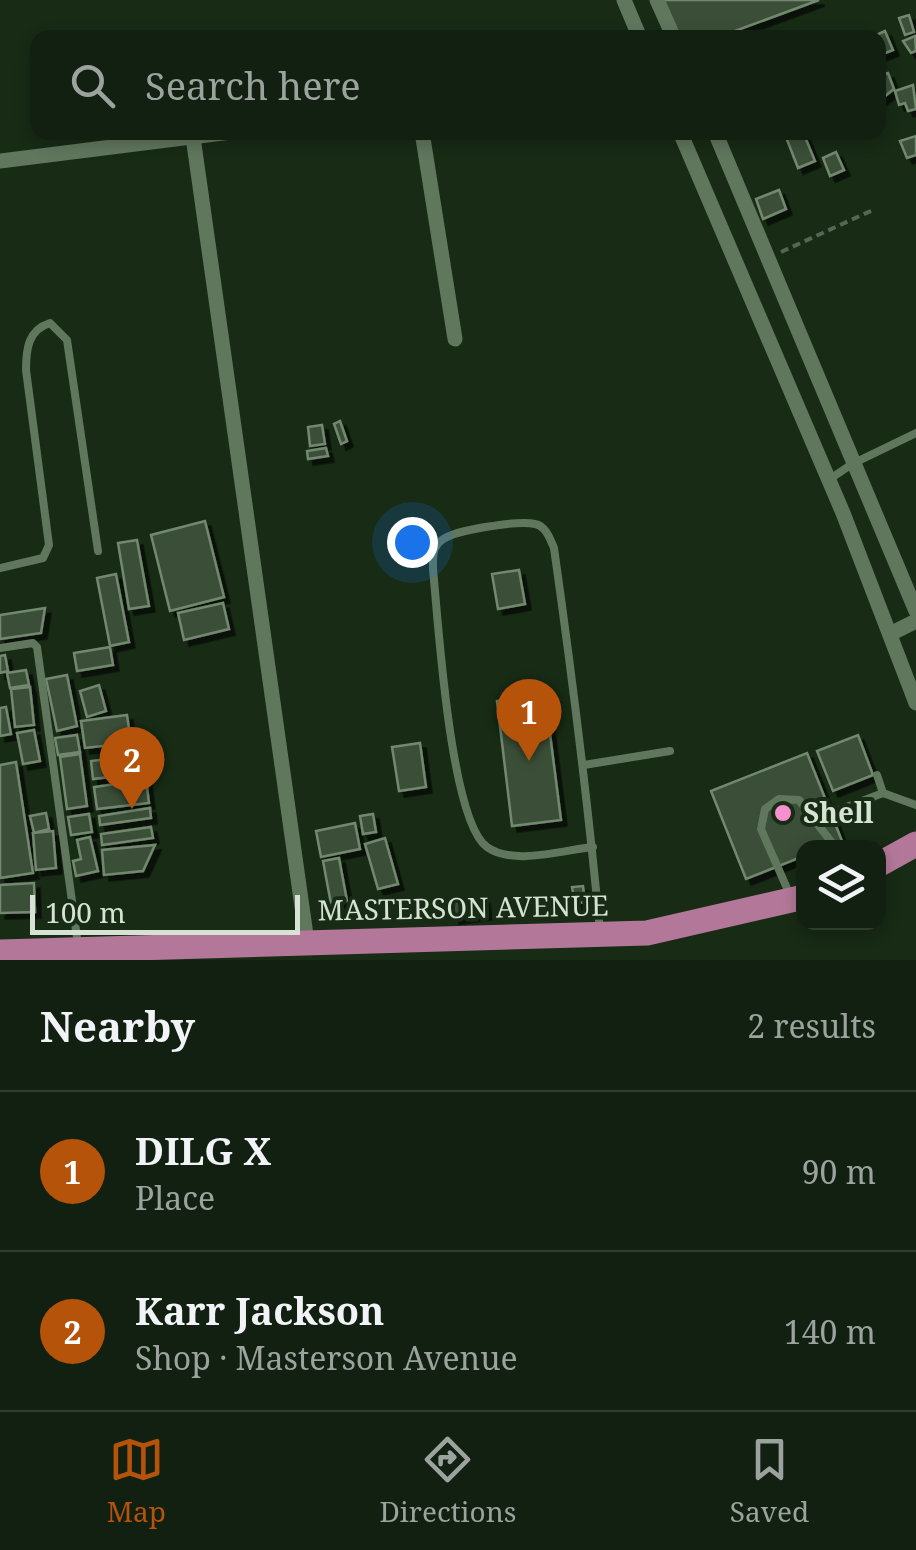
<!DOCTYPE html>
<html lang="en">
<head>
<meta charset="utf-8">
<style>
  body { margin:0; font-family:"Noto Serif",serif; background:#1a2819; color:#f1f3f6 }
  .controls { position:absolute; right:30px; bottom:30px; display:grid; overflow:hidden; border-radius:20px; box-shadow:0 5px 15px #0003 }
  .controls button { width:90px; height:90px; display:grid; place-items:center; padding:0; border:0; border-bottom:2px solid #303e30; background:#112010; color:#f1f3f6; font:50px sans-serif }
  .scale { position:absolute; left:30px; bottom:25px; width:270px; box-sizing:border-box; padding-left:10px; border:5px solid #d6e3d4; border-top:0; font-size:28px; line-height:35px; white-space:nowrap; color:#d6e3d4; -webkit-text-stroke:8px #172b15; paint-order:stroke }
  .you { position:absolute; left:412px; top:542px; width:35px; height:35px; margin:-25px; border:8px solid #fff; border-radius:50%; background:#1a73e8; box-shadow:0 0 0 15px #1a73e833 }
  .badge { display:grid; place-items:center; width:65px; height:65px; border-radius:50%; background:#b45309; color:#fff; font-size:32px; font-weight:700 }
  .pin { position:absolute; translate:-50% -82px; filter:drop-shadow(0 2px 5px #0008) }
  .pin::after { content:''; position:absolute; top:52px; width:35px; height:30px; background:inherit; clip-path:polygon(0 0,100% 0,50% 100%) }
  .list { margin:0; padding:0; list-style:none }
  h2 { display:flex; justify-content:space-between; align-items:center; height:130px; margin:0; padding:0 40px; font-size:42px }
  h2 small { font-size:32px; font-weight:400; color:#9ca39f }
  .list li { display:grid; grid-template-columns:65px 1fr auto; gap:30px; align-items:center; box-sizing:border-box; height:160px; padding:0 40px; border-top:2px solid #303e30 }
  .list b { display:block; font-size:38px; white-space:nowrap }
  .list p { margin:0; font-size:32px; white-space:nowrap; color:#9ca39f }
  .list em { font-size:32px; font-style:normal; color:#9ca39f }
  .icon { flex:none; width:55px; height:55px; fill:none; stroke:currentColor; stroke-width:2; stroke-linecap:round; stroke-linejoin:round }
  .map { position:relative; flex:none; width:916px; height:960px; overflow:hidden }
  .search { position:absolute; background:#112010; box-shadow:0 5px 15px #0003; left:30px; right:30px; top:30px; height:110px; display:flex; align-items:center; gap:25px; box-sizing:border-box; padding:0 35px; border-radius:20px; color:#9ca39f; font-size:38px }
  .sheet { height:450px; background:#112010 }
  nav { display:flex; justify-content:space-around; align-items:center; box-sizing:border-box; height:140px; border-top:2px solid #303e30; background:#112010; font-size:28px; color:#9ca39f }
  nav a { display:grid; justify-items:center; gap:5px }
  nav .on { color:#b45309 }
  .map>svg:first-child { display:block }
  .building { fill:#3b5039; stroke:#72896f; stroke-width:2.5; filter:url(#shadow) }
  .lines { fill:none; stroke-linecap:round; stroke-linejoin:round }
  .path { stroke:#556653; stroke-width:4; stroke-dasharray:8 5; stroke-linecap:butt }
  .service { stroke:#60775e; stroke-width:8 }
  .minor { stroke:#60775e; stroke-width:15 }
  .primary { stroke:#b37899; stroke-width:25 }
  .poi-dot { fill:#f690cf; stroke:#172b15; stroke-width:4 }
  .labels { text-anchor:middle; stroke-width:8; stroke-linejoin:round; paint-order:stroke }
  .poi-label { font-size:28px; font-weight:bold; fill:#d6e3d4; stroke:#172b15; text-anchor:start }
  .street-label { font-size:28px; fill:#d6e3d4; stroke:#172b15 }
</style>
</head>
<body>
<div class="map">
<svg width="916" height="960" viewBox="0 0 916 960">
  <defs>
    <filter id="shadow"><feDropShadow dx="5.5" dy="5.5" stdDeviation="0" flood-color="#0009"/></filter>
  </defs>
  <rect width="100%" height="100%" fill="#172b15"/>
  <g class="building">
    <polygon points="657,0 819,0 716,38 674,38"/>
    <polygon points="909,15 914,32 905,35 899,18"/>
    <polygon points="885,31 893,50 878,56 878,38 870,38"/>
    <polygon points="915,36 916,51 911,53 903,41"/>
    <polygon points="888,73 894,89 880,100 878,76"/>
    <polygon points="913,85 916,109 908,111 905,103 899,105 895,91"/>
    <polygon points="784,132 803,132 815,161 798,168"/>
    <polygon points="916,136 916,155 907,158 900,141"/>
    <polygon points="836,152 844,170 830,176 823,158"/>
    <polygon points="779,190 786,209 763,219 756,199"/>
    <polygon points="340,421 347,441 341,444 334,424"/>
    <polygon points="322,425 325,444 310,446 308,427"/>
    <polygon points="326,448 328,456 308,459 307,451"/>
    <polygon points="205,521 224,597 170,611 151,535"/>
    <polygon points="137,540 149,606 129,609 118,543"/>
    <polygon points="519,570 525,604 498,609 492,574"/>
    <polygon points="116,574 129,642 110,646 97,578"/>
    <polygon points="223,603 229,629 184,640 178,613"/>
    <polygon points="45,608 41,633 0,639 0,615"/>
    <polygon points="110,647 113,665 77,671 74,653"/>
    <polygon points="5,655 8,671 0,673 0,656"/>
    <polygon points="26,670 29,685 10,688 7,673"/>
    <polygon points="67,675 77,726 57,731 46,679"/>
    <polygon points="99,685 106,711 87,717 80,691"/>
    <polygon points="30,687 34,725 15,727 11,689"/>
    <polygon points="545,695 561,820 512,826 497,701"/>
    <polygon points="6,707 11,734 0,736 0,708"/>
    <polygon points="127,715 131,743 85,748 81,721"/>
    <polygon points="34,730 40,761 23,764 17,733"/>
    <polygon points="77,735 80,752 58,755 55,738"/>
    <polygon points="858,735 873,775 833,791 817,751"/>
    <polygon points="420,743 426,787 399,791 392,747"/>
    <polygon points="807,753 842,841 825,848 804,848 804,856 746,879 711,791"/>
    <polygon points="80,754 87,806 67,809 60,757"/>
    <polygon points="141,755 143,773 93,779 91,761"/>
    <polygon points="16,762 33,873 0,878 0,765"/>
    <polygon points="146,780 149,803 97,809 94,787"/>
    <polygon points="150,808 151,818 100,825 99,816"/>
    <polygon points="46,813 49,829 34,833 30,816"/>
    <polygon points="89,814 92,832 71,835 68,817"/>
    <polygon points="373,814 376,832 363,834 360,816"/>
    <polygon points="355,823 360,849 321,857 316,831"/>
    <polygon points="151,827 153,838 102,845 101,834"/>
    <polygon points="53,831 56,868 36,870 33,833"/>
    <polygon points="90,837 98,871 76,876 73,861 81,859 77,840"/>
    <polygon points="385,838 398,884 378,889 365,844"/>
    <polygon points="155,845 143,871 104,875 102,850"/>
    <polygon points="339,858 347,901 331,904 323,861"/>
    <polygon points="34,883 35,912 0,913 0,885"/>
    <polygon points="583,886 585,902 575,904 572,887"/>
    <polygon points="484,899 486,914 454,918 452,903"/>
  </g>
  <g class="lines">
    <polyline class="path" points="781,252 875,209"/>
    <g class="service">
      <polyline points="827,481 852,464 916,433"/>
      <path d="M0 568 43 558 49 545 26 370C26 349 28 330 50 323L67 340 98 551"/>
      <polyline points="0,648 33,643 37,647 78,945"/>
      <polyline points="584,765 670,751"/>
      <polyline points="877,775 883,793"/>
      <polyline points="841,809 883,793 916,805"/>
      <path d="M593 847C563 850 513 866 487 847 450 821 438 619 433 569 433 557 432 547 442 540 454 530 519 520 535 524 546 526 550 539 554 548 572 675 588 803 600 931"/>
      <polyline points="790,895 761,829 765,809 779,799 799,800 836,848"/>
    </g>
    <g class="minor">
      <polyline points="624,0 640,38"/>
      <polyline points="657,0 674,38"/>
      <polyline points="422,132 455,339"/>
      <polyline points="680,132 843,513 916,703"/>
      <polyline points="715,132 916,611"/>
      <polyline points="193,137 307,942"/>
      <polyline points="0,161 231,132"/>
      <polyline points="890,634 916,621"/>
    </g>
    <g class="primary">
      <polyline points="878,865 916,844"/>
      <polyline points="0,952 647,933 804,897"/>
    </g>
  </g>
  <circle class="poi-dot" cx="783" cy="813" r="10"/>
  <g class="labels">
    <g class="poi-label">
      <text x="803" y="823">Shell</text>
    </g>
    <g class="street-label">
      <text transform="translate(463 908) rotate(-1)" y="10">MASTERSON AVENUE</text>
    </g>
  </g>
</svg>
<div class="controls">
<button><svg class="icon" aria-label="layers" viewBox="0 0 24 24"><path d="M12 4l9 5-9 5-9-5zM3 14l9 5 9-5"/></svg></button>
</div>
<div class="scale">100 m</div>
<div class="you"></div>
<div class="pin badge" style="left:529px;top:761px">1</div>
<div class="pin badge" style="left:132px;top:809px">2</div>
<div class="search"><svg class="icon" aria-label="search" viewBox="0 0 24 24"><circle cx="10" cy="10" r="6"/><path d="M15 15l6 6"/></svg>Search here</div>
</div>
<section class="sheet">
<h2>Nearby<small>2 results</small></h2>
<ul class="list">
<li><span class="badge">1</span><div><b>DILG X</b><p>Place</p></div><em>90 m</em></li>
<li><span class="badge">2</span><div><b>Karr Jackson</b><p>Shop · Masterson Avenue</p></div><em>140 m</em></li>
</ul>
</section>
<nav>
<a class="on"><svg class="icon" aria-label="map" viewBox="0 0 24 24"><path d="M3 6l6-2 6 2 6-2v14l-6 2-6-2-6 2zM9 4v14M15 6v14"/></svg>Map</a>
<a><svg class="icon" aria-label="directions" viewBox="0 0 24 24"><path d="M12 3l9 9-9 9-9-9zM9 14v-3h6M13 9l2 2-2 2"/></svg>Directions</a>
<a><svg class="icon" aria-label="saved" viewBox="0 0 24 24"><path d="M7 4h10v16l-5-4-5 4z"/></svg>Saved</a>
</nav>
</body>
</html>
